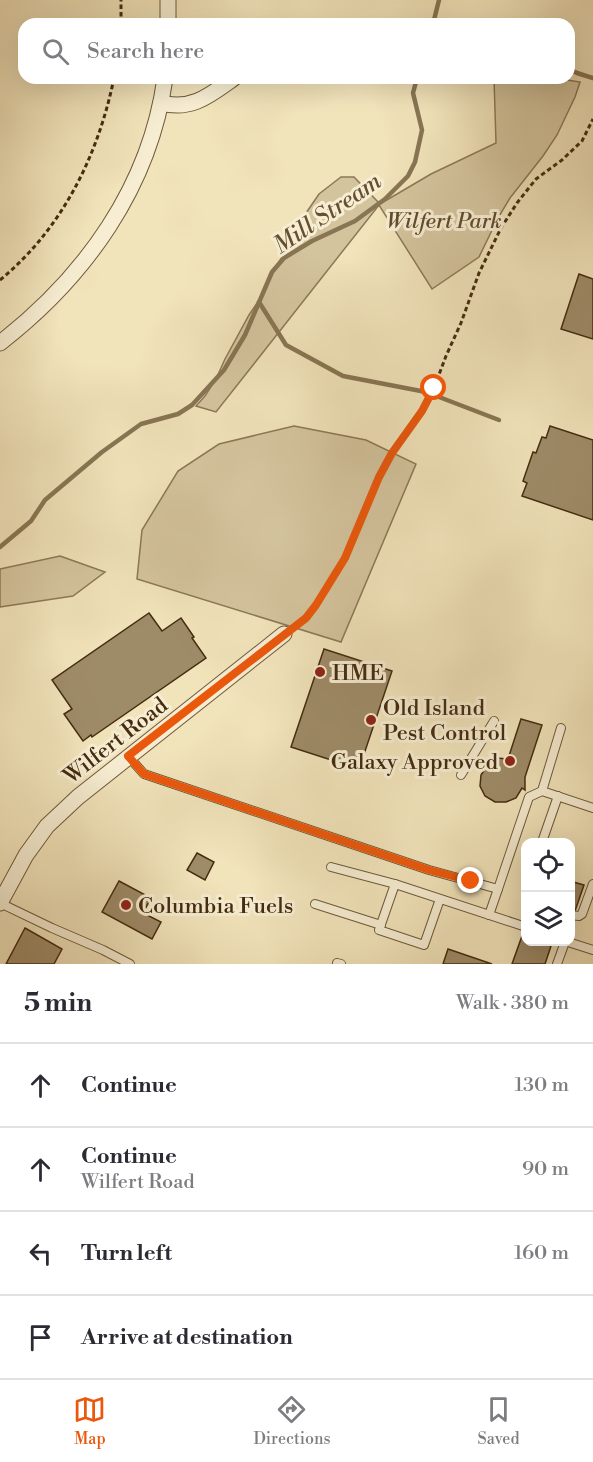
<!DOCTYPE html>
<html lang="en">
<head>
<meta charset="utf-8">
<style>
  body { margin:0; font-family:"Libre Bodoni",serif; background:#f7f7f7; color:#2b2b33 }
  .controls { position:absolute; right:18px; bottom:18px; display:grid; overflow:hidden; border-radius:12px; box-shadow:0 6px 24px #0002 }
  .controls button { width:54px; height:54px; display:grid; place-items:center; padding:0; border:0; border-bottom:2px solid #e1e1e2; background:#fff; color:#2b2b33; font:30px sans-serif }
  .stop { position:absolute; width:18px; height:18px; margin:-14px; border:4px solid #ea580c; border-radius:50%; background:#fff }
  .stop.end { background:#ea580c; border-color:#fff; box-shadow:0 2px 6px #0008 }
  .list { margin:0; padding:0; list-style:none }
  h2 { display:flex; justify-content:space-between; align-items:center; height:78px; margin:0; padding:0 24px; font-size:26px }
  h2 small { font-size:20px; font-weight:400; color:#7c7c81 }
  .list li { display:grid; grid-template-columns:39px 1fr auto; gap:18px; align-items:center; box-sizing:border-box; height:84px; padding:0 24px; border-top:2px solid #e1e1e2 }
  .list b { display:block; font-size:22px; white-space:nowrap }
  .list p { margin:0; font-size:20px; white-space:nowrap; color:#7c7c81 }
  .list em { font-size:20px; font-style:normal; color:#7c7c81 }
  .icon { flex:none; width:33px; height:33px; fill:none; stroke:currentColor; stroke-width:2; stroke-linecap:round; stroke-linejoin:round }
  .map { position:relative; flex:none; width:593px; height:964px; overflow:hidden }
  .search { position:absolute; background:#fff; box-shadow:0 6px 24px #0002; left:18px; right:18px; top:18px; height:66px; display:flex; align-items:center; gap:15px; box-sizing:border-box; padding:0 21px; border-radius:18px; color:#7c7c81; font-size:22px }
  .sheet { height:414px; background:#fff }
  nav { display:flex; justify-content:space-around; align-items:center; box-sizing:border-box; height:84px; border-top:2px solid #e1e1e2; background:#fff; font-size:16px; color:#7c7c81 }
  nav a { display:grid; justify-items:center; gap:3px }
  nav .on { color:#ea580c }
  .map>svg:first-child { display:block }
  .green { fill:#d4c49d; stroke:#8c7856; stroke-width:1.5 }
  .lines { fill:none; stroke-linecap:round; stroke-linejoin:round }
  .stream { stroke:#887553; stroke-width:4.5 }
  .building { fill:#9e8b68; stroke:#442c10; stroke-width:1.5 }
  .lane-casing { stroke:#6f5a3a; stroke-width:10 }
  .street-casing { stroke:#6f5a3a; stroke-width:17 }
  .path { stroke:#442c10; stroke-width:3; stroke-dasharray:4.5 3; stroke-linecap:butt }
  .lane { stroke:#f6edd2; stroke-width:8 }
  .street { stroke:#f6edd2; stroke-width:15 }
  .route { stroke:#ea580c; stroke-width:8 }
  .poi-dot { fill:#8f2418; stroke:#f6edd2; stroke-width:2 }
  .labels { text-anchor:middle; stroke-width:6; stroke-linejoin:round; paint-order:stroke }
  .park-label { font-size:22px; font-style:italic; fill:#614a2c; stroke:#f6edd2 }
  .poi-label { font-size:22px; fill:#442c10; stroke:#f6edd2; text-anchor:start }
  .street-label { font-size:22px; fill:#442c10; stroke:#f6edd2 }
  .water-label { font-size:24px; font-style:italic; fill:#665032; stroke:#f6edd2 }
</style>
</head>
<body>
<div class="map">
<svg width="593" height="964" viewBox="0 0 593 964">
  <rect width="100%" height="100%" fill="#f1e3ba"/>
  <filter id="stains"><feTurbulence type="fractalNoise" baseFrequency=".00333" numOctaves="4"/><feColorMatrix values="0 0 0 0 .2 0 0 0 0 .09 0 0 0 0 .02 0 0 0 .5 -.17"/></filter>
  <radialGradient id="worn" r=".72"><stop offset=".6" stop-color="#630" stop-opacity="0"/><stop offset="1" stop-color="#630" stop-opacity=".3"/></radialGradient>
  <g class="green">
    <polygon points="494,78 555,78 580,82 575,97 557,135 543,156 510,198 498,218 479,257 432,289 379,205 216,412 196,406 205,396 216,379 225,359 249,315 261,297 277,265 292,241 304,216 319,194 328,187 341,177 354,177 380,204 431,174 496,143"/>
    <polygon points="294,426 366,440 416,464 341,642 137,579 142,530 178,471 219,444"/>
    <polygon points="60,556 105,572 73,596 0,607 0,569"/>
  </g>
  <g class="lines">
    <g class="stream">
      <polyline points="433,24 439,0"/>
      <polyline points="569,69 577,73 593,78"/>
      <polyline points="259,302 286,345 343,376 426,392 499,420"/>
      <polyline points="0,547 31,521 45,500 102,452 141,424 178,414 192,405 224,370 245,335 272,272 284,258 312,241 355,221 385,199 408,176 415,162 422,130 413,93 417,78"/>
    </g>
  </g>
  <g class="building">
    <polygon points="579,274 593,279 593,339 561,329"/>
    <polygon points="550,426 593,440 593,520 522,496 527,483 523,481 533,452 536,453 542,437 546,438"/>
    <polygon points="149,613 162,631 181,618 194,637 192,638 206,658 92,737 91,735 83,741 64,714 72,709 52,680"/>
    <polygon points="324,649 392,671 359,769 291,747"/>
    <polygon points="521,719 542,725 525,777 525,790 522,788 516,798 506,802 495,802 485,796 480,786 481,775 487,766 485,764 497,758 508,759"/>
    <polygon points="197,853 214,862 205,880 187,870"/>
    <polygon points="119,881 151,898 143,913 161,922 152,939 102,912"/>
    <polygon points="570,881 584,885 575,911 570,909"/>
    <polygon points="25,928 62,949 54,964 6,964"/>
    <polygon points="522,936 526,937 526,942 538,942 551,946 545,964 512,964"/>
    <polygon points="448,949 492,964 443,964"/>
  </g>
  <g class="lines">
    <defs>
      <g id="lane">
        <polyline points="128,756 144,774 429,870 498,889 529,797 542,791 593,808"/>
        <polyline points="461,775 494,721"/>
        <polyline points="542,791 561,728"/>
        <polyline points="542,842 558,796"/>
        <polyline points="331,867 395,884"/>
        <polyline points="440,899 424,945 379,930 395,884 526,927"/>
        <polyline points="0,903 52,928 103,950 130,964"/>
        <polyline points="315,904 381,925"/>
        <polyline points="489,915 498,889"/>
        <polyline points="570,915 579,916 582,914 593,884"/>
        <polyline points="568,942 593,950"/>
        <polyline points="337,963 341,964"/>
        <polyline points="557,964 565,942"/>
      </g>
      <g id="street">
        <polyline points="168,0 168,24"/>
        <path d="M161 103C192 111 210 95 234 78"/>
        <path d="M0 343C85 277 150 187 165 78"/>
        <polyline points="0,903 26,855 47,826 78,797 284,634"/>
      </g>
    </defs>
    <use href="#lane" class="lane-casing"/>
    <use href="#street" class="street-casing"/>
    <g class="path">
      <polyline points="121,24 121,0"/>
      <path d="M0 280C62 229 98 156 114 78"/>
      <polyline points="296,626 306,618 316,605 345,558 379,477 392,453 421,411 434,388 446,356 461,323 479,273 501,228 517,203 536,179 562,160 582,141 593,119"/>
    </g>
    <use href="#lane" class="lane"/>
    <use href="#street" class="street"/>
  </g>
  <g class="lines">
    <polyline class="route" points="434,388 422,411 392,453 379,477 345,558 316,605 306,618 128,756 144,774 429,870 471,881"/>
  </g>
  <g class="poi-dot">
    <circle cx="320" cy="672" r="6"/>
    <circle cx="371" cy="720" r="6"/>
    <circle cx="510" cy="761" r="6"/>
    <circle cx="126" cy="905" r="6"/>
  </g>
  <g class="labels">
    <g class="park-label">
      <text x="444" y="228">Wilfert Park</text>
    </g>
    <g class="poi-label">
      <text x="332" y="680">HME</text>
      <text x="383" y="715">Old Island<tspan x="383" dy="25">Pest Control</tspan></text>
      <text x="498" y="769" text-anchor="end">Galaxy Approved</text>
      <text x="138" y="913">Columbia Fuels</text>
    </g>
    <g class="street-label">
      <text transform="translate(115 740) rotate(-38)" y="8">Wilfert Road</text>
    </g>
    <g class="water-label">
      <text transform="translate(327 213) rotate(-34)" y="8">Mill Stream</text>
    </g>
  </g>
  <rect width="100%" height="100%" filter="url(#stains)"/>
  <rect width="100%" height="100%" fill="url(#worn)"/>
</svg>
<div class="controls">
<button><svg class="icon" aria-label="locate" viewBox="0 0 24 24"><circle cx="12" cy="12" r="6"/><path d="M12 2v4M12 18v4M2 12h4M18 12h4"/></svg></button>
<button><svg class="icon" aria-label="layers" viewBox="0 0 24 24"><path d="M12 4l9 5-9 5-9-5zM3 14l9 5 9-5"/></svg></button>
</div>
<div class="stop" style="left:434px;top:388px"></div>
<div class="stop end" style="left:471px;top:881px"></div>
<div class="search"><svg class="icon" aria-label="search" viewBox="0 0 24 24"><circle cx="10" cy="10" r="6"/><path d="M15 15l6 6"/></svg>Search here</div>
</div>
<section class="sheet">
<h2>5 min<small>Walk · 380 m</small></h2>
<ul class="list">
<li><svg class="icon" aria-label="ahead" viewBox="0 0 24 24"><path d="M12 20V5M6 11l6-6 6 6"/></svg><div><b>Continue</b></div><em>130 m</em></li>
<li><svg class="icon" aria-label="ahead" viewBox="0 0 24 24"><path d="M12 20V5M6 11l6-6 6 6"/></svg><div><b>Continue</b><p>Wilfert Road</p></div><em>90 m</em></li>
<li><svg class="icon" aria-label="left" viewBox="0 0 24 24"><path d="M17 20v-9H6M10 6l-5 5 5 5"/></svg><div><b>Turn left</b></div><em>160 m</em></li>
<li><svg class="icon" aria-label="arrive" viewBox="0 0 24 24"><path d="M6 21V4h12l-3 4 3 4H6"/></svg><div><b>Arrive at destination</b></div></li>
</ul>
</section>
<nav>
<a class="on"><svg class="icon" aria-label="map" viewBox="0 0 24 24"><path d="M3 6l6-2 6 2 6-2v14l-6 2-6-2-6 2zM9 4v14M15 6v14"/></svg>Map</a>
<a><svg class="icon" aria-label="directions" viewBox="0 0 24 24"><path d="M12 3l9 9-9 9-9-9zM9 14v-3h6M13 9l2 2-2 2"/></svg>Directions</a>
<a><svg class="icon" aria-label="saved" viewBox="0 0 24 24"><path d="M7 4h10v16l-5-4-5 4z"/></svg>Saved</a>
</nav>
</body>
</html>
